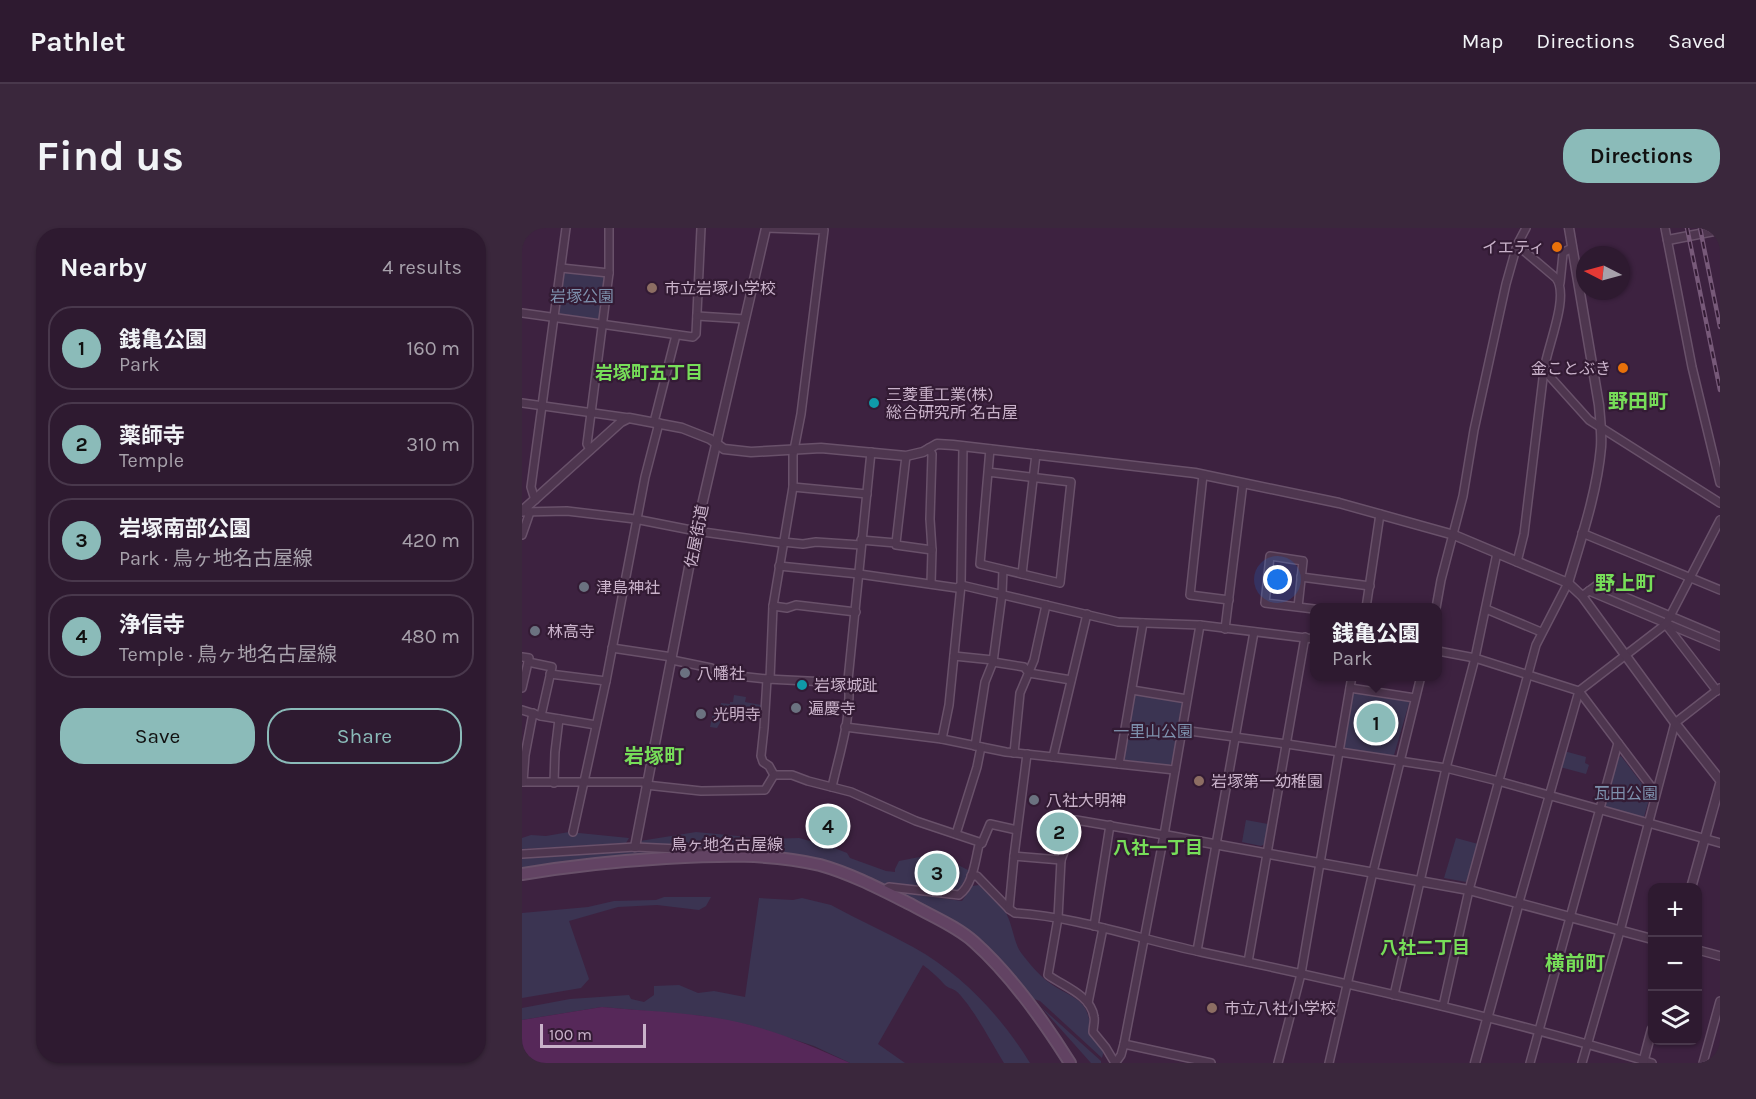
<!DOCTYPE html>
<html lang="en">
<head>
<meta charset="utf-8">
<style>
  body { margin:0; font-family:Karla,"Noto Sans JP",sans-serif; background:#3a273c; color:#f1f3f6 }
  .controls { position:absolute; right:18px; bottom:18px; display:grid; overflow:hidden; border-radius:12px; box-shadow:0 2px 4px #0004 }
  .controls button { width:54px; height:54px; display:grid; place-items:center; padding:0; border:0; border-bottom:2px solid #49384c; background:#2e1a30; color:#f1f3f6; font:30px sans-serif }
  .compass { position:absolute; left:1054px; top:18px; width:54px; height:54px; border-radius:50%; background:#2e1a30; box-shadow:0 2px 4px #0004; rotate:276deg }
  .scale { position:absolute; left:18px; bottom:15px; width:106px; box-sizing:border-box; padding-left:6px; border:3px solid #c9b2ca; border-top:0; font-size:16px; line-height:21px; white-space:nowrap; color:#c9b2ca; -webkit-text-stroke:4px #331b34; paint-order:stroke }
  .you { position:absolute; left:756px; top:352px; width:21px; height:21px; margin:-15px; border:4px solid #fff; border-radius:50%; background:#1a73e8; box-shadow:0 0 0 9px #1a73e833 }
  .badge { display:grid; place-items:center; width:39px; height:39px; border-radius:50%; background:#8bbbb9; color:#111; font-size:20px; font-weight:700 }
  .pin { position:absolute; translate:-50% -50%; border:3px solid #fff; box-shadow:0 2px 6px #0006 }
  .popup { position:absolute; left:788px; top:375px; width:132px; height:78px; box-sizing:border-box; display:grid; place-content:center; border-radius:12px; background:#2e1a30; filter:drop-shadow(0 2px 4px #0005); font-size:20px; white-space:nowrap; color:#a7a1ab }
  .popup b { font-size:22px; color:#f1f3f6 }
  .popup::after { content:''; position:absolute; left:50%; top:100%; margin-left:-12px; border:12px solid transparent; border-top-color:#2e1a30 }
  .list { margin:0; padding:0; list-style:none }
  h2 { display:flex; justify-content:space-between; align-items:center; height:78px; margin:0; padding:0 24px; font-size:26px }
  h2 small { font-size:20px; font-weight:400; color:#a7a1ab }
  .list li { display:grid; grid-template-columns:39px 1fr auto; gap:18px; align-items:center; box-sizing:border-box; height:84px; margin:0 12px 12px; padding:0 12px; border:2px solid #49384c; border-radius:24px }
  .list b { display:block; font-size:22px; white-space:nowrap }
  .list p { margin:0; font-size:20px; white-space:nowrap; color:#a7a1ab }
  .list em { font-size:20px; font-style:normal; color:#a7a1ab }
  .actions { display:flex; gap:12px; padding:18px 24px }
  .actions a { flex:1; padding:14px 0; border:2px solid #8bbbb9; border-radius:24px; text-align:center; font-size:21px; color:#8bbbb9 }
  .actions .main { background:#8bbbb9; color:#111 }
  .icon { flex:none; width:33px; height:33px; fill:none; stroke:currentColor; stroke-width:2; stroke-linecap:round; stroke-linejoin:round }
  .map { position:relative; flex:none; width:1198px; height:835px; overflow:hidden; border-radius:24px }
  header { display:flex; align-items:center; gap:36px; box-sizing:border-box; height:84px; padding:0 30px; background:#2e1a30; border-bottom:2px solid #49384c }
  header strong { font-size:28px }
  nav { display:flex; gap:33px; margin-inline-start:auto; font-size:21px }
  .intro { display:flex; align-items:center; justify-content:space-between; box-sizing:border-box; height:144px; padding:0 36px }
  h1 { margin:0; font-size:42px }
  .button { padding:15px 27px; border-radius:24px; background:#8bbbb9; color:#111; font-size:21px; font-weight:700 }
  main { display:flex; gap:36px; padding:0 36px }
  aside { flex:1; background:#2e1a30; border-radius:24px; box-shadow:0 2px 4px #0004 }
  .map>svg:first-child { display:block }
  .green { fill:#3b3452 }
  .water { fill:#562859 }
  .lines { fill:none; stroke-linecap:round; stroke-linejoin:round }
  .minor-casing { stroke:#69516a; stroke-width:10 }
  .tertiary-casing { stroke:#69516a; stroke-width:11 }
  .secondary-casing { stroke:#69516a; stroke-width:14 }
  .minor { stroke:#4e364f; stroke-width:7 }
  .tertiary { stroke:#4e364f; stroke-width:8 }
  .secondary { stroke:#624363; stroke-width:10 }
  .rail-casing { stroke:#775979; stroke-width:4.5 }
  .rail { stroke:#331b34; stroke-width:2; stroke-dasharray:7; stroke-linecap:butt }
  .food-dot { fill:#e8710a; stroke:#331b34; stroke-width:2 }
  .education-dot { fill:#8d6e63; stroke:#331b34; stroke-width:2 }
  .culture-dot { fill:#0f9aa8; stroke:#331b34; stroke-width:2 }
  .worship-dot { fill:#6b7280; stroke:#331b34; stroke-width:2 }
  .labels { text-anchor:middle; stroke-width:4.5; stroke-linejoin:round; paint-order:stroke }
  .poi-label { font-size:16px; fill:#c9b2ca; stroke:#331b34; text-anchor:start }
  .park-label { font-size:16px; fill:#7e91ad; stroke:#331b34 }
  .street-label { font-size:16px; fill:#c9b2ca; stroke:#331b34 }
  .neighbourhood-label { font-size:18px; font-weight:bold; fill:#77de59; stroke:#331b34 }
  .quarter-label { font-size:20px; font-weight:bold; fill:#77de59; stroke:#331b34 }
</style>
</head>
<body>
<header>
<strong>Pathlet</strong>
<nav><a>Map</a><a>Directions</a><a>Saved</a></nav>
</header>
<div class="intro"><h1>Find us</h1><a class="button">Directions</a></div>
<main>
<aside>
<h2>Nearby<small>4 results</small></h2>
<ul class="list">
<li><span class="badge">1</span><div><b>銭亀公園</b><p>Park</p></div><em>160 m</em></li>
<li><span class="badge">2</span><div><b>薬師寺</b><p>Temple</p></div><em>310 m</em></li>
<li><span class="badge">3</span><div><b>岩塚南部公園</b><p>Park · 鳥ヶ地名古屋線</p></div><em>420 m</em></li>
<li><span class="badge">4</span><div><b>浄信寺</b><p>Temple · 鳥ヶ地名古屋線</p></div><em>480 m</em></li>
</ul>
<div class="actions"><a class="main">Save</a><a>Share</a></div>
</aside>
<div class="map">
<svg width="1198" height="835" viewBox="0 0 1198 835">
  <rect width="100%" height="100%" fill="#3d2240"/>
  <g class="green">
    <polygon points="45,43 81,47 84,51 78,91 38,86 36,84 42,46"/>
    <polygon points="832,462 888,472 872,527 869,528 824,521 822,518"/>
    <polygon points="615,464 658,471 660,475 650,535 646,538 603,532 601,531 612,466"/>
    <path d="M212 467 224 469 223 474 239 477 238 491C225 490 213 492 200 491L195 500 188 499 192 480 198 481 199 475 208 476V474H211Z"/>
    <polygon points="1042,523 1064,529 1063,535 1067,537 1064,546 1038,539"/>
    <polygon points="1099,528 1127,565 1128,568 1122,589 1083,579 1082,576 1095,530"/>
    <polygon points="724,592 746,596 743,616 739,618 720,614"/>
    <polygon points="47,604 107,610 104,615 0,621 0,610 9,607 24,608"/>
    <polygon points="174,604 246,611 277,610 310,619 325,625 328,630 364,643 373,644 373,641 377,633 408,627 436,637 448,643 437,662 425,663 357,656 335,646 201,624 177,619 154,616 121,616 118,613"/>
    <polygon points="934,610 956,616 946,652 944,654 922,650"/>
    <polygon points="102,624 153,625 0,643 0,629"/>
    <path d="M457 657C466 666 479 675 485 687 491 699 492 716 500 726 507 735 516 746 525 753 550 772 569 768 568 806L582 822 580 830 518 773 506 769 479 737 375 664 440 673 450 658Z"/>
    <polygon points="142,669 189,669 184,678 177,682 135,677 96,679 47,693 67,751 59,760 0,770 0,685 66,679 92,673 134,672"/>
    <path d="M237 670 271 672 280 670 309 677C336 692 364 704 391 719 440 746 479 788 508 835H482C470 816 450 777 434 763 430 760 425 760 422 756 416 749 409 743 401 737L356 816 383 835H328L292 818 227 797 180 788 80 779 0 792V780L48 771 107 767 109 771 122 774 132 767V758L157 757 176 765 192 763 223 769Z"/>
    <polygon points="519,779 579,833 579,835 569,835"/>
  </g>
  <path class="water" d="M80 779C129 784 180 784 228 797 262 806 295 820 328 835H0V792Z"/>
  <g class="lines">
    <defs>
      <g id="minor">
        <polyline points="244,0 302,2 279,186 271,227 271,259 251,378 248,451"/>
        <polyline points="1143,0 1170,139 1198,255"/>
        <path d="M995 17 1034 50C1048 68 1025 119 1022 142L1067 192 1198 275"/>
        <polyline points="39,40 87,45"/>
        <polyline points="1038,55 1041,26 1042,24 1050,20"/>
        <polyline points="0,85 171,109 174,106 179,0"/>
        <polyline points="175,88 223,91"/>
        <polyline points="0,175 107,190"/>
        <polyline points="132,194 154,107"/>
        <polyline points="407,220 410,226 408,291 410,322 409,356"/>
        <polyline points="68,222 65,216 87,45 87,0"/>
        <polyline points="466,244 549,254 538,355 458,336 468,221"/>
        <polyline points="681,247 668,367 707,372"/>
        <polyline points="271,259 345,266"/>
        <polyline points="13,272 9,259 44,0"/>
        <polyline points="0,284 45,283 113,291 174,303 260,315"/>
        <polyline points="1060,305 1198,362"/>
        <polyline points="0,307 8,284"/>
        <polyline points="339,312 374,315 374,317 410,322"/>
        <polyline points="261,314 281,316 294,314 339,317"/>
        <polyline points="374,315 384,228"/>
        <polyline points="995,334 1002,306 1022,142"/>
        <polyline points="257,338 337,346 435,360 439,357 596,394 678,397 792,411"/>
        <polyline points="500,346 514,226"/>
        <polyline points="779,349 848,358"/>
        <polyline points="1067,363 1198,418"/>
        <polyline points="1060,368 1075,357 1198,409"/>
        <polyline points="251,378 265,380 274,377 334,384"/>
        <polyline points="776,379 781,333 748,328 743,375 792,381"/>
        <polyline points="844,380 858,286"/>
        <polyline points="914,380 919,352 941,268 952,202 984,56 995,17 1004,0"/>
        <polyline points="964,381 1019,404"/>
        <polyline points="678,397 642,607 602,816 689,835"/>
        <polyline points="1145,398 1195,463"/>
        <polyline points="703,401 721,255"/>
        <polyline points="90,420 150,429"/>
        <polyline points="916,423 953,430 1057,463 1134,565"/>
        <polyline points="432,428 471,432"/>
        <polyline points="0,429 7,430 0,460"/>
        <polyline points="150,432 189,440 207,447 245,451 326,455"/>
        <polyline points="6,434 30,439 19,488"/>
        <polyline points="471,434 502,439 507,445 549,452"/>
        <polyline points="28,446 84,453"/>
        <polyline points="245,451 242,500 239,528 241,534 247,538 252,547"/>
        <polyline points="828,460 893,470"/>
        <polyline points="610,462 665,471"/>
        <polyline points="0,482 19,488 74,497"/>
        <polyline points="323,499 420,511 484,524 653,542"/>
        <polyline points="660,502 765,516 924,540 976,553 1198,615"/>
        <polyline points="420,511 427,477 439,357 441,218"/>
        <polyline points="453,518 463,454 471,434 480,366 481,342"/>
        <polyline points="492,525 498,465 512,432 524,377"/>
        <polyline points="531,529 565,386"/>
        <polyline points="597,536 621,395"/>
        <polyline points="0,554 125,554"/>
        <polyline points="1,554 3,527 11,485"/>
        <polyline points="32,555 33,524 37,491"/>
        <polyline points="124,557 179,563 243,562 252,547 270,547 286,553 329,564 394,593 460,615"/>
        <path d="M310 559C317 526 331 487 326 452L349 224"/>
        <polyline points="51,604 84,453 123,249 137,195"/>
        <polyline points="434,606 455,539 459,519"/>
        <polyline points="0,626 113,619 157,621 180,625"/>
        <polyline points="492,628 539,632"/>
        <path d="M449 648H455L487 681 493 685C556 689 617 711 679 724 830 756 981 790 1130 835"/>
        <path d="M361 663 367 659 437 667C451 657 453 633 457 617L460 615 468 596 495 602"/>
        <polyline points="997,674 1057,463 1144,396 1198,292"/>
        <polyline points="487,681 492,628 505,526"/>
        <polyline points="572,698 588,597"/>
        <polyline points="1176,722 1198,728"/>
        <polyline points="675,723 732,404"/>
        <polyline points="726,734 783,409"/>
        <polyline points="872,767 924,540 953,430 975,325"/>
        <polyline points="566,775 581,700"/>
        <polyline points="921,778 947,662 1014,417 1046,355"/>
        <polyline points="594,834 599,827 602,816"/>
        <path d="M593 835 584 820 571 804C571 799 573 793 572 789 569 767 541 758 526 747L536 690 539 632 554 592 642 607"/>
        <polyline points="756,835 779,746 830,448"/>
        <polyline points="807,835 851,644 899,448"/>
        <polyline points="1008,835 1096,515"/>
        <polyline points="1060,835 1098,703 1153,495 1198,460"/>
        <polyline points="1181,835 1198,773"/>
      </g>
      <g id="tertiary">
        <polyline points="1146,12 1198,2"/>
        <polyline points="0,283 99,194 107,190 160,200 188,211 202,221 229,224 299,220 384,228 401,224 415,216 431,217 673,245 817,275 932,307 1046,355 1060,368 1153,495 1198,552"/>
        <path d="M1046 355C1059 311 1075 265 1079 219 1080 205 1078 191 1077 177L1047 0"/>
        <polyline points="642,607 947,662 1130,711"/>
        <polyline points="113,619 174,303 244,0"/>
        <polyline points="1169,660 1198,556"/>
        <polyline points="953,835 997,674"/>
        <polyline points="1121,835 1130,801"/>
      </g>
      <path id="secondary" d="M0 646C48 638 96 633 144 630 196 627 248 625 298 637 330 646 360 662 390 677 411 689 434 698 452 714 490 748 521 792 548 835"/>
    </defs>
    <use href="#minor" class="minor-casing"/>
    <use href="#tertiary" class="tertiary-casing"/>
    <use href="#secondary" class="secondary-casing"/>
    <use href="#minor" class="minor"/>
    <use href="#tertiary" class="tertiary"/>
    <use href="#secondary" class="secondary"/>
    <defs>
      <g id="rail">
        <polyline points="1165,0 1198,162"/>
        <polyline points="1178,0 1198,99"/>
      </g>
    </defs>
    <use href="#rail" class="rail-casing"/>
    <use href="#rail" class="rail"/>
  </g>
  <g class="food-dot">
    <circle cx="1035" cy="19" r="6"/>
    <circle cx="1101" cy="140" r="6"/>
  </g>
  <g class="education-dot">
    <circle cx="130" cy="60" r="6"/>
    <circle cx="677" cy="553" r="6"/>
    <circle cx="690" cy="780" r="6"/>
  </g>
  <g class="culture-dot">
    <circle cx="352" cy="175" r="6"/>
    <circle cx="280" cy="457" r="6"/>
  </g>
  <g class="worship-dot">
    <circle cx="62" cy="359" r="6"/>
    <circle cx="13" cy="403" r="6"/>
    <circle cx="163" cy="445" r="6"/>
    <circle cx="274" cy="480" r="6"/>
    <circle cx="179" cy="486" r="6"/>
    <circle cx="512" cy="572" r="6"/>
  </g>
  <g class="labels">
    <g class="poi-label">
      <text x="1023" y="25" text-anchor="end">イエティ</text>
      <text x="142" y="66">市立岩塚小学校</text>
      <text x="1089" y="146" text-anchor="end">金ことぶき</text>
      <text x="364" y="172">三菱重工業(株)<tspan x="364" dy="18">総合研究所 名古屋</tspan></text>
      <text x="74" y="365">津島神社</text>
      <text x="25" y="409">林高寺</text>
      <text x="175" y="451">八幡社</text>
      <text x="292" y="463">岩塚城趾</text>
      <text x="286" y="486">遍慶寺</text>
      <text x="191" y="492">光明寺</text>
      <text x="689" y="559">岩塚第一幼稚園</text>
      <text x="524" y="578">八社大明神</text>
      <text x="702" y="786">市立八社小学校</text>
    </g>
    <g class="park-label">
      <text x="60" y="74">岩塚公園</text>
      <text x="631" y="509">一里山公園</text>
      <text x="1104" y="571">瓦田公園</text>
    </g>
    <g class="street-label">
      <text transform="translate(174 308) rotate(-79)" y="6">佐屋街道</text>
      <text x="205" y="622">鳥ヶ地名古屋線</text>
    </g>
    <g class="neighbourhood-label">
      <text x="127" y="151">岩塚町五丁目</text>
      <text x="636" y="626">八社一丁目</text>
      <text x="903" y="726">八社二丁目</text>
    </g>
    <g class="quarter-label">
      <text x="1116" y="180">野田町</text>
      <text x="1103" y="362">野上町</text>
      <text x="132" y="535">岩塚町</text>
      <text x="1053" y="742">横前町</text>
    </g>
  </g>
</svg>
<div class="controls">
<button>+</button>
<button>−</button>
<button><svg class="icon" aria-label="layers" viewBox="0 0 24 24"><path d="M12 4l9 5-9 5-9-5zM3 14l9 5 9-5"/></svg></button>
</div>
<svg class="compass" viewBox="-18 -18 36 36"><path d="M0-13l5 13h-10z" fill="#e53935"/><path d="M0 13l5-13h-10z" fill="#a7a1ab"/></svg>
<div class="scale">100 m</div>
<div class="you"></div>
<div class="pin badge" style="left:854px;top:495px">1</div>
<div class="popup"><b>銭亀公園</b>Park</div>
<div class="pin badge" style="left:537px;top:604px">2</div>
<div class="pin badge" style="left:415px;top:645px">3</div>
<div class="pin badge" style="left:306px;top:598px">4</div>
</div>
</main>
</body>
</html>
